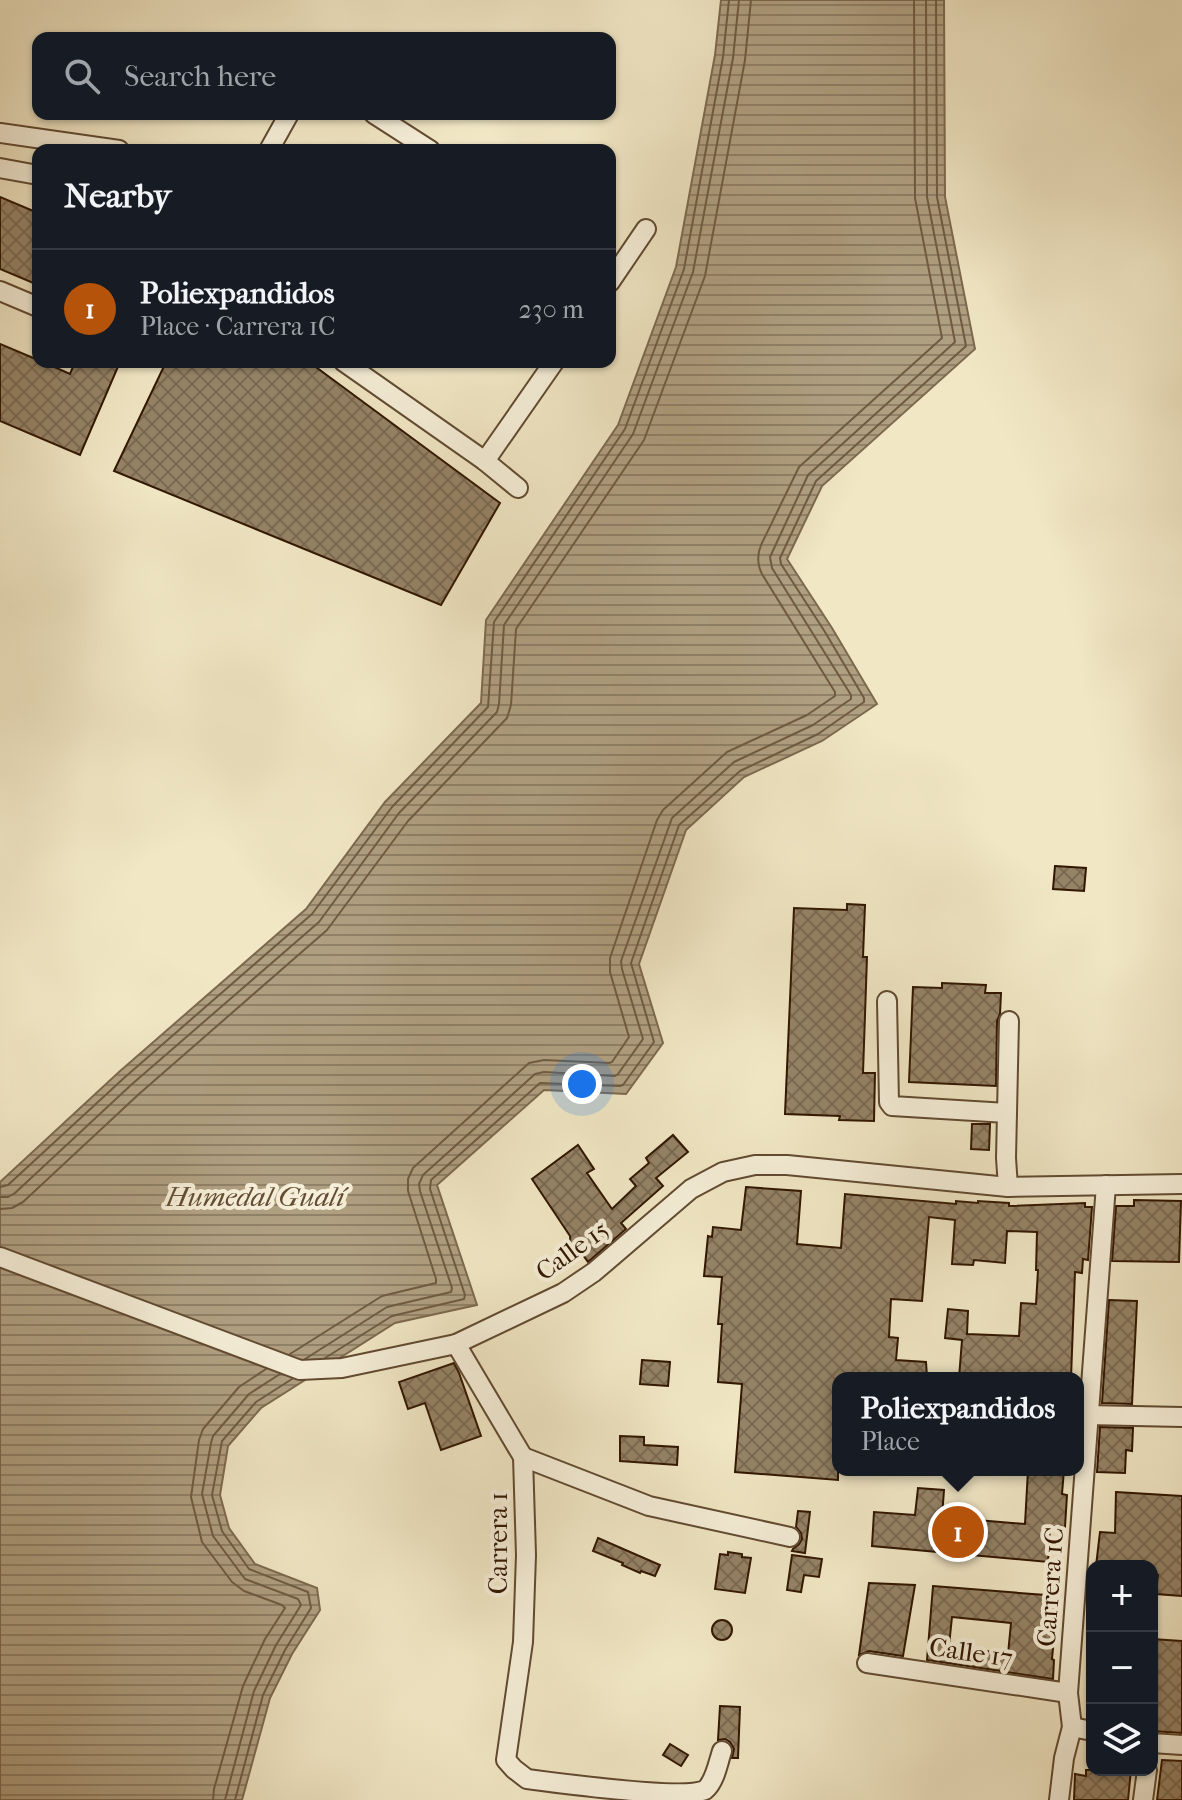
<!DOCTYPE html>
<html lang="en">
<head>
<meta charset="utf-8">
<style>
  body { margin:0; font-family:"IM FELL French Canon",serif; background:#20242c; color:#f1f3f6 }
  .controls { position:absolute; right:24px; bottom:24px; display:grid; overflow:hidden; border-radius:16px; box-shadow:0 2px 6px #0004 }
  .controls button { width:72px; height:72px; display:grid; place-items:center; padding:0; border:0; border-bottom:2px solid #363941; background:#171b24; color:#f1f3f6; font:40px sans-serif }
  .you { position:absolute; left:582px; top:1084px; width:28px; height:28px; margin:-20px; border:6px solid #fff; border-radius:50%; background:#1a73e8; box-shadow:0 0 0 12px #1a73e833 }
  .badge { display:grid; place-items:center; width:52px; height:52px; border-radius:50%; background:#b45309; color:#fff; font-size:26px; font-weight:700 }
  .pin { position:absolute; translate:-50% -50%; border:4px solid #fff; box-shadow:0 2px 8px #0006 }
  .popup { position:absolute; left:832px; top:1372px; width:252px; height:104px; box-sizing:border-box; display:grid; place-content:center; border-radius:16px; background:#171b24; filter:drop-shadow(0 2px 6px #0005); font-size:26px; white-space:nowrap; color:#9ea1a6 }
  .popup b { font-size:30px; color:#f1f3f6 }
  .popup::after { content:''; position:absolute; left:50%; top:100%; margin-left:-16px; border:16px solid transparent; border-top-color:#171b24 }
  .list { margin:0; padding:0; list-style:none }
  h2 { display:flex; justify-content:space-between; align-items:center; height:104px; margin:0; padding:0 32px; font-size:34px }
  h2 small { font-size:26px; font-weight:400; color:#9ea1a6 }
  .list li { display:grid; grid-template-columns:52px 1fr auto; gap:24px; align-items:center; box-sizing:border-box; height:120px; padding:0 32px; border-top:2px solid #363941 }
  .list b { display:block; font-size:30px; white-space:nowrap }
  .list p { margin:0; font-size:26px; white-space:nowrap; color:#9ea1a6 }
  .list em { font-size:26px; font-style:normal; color:#9ea1a6 }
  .icon { flex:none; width:44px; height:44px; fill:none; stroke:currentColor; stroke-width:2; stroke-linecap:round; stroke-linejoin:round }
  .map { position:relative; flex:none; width:1182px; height:1800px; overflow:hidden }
  .search { position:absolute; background:#171b24; box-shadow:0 2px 6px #0004; left:32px; top:32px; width:584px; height:88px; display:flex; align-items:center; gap:20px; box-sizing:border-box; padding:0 28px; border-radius:16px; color:#9ea1a6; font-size:30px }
  .panel { position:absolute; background:#171b24; box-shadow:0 2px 6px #0004; left:32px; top:144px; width:584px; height:224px; border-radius:16px }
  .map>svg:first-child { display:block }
  .water { fill:url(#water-rules); stroke:#7d694e; stroke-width:2 }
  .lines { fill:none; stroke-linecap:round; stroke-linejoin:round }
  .shore { stroke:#705b41; stroke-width:2 }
  .building { fill:url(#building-cross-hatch); stroke:#311600; stroke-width:2; fill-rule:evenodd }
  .minor-casing { stroke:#614a31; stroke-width:22 }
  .minor { stroke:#f6efd9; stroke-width:18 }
  .labels { text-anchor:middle; stroke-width:8; stroke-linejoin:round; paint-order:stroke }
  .street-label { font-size:26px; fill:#311600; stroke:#f6efd9 }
  .water-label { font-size:28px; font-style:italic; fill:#644d34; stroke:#f6efd9 }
</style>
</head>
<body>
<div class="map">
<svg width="1182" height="1800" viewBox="0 0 1182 1800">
  <defs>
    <pattern id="water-rules" width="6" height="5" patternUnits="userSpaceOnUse" patternTransform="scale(2)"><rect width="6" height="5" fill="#b0a082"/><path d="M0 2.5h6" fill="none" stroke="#908168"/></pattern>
    <pattern id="building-cross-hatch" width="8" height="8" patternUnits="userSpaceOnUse" patternTransform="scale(2)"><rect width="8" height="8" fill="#958366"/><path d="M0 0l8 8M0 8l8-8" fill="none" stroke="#7a6a52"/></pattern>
  </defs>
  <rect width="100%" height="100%" fill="#f1e7c5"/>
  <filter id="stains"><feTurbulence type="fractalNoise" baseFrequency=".0025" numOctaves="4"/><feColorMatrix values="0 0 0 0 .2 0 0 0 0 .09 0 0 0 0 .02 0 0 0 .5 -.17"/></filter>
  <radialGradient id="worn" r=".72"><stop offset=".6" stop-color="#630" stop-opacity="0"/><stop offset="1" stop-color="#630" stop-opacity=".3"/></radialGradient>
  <polygon class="water" points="721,0 944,0 945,197 975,349 822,486 787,559 832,628 877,704 822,741 744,777 686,830 639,964 663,1043 626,1094 544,1090 437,1185 477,1305 395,1323 261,1408 228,1446 220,1495 229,1528 255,1564 317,1588 320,1610 292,1654 270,1698 242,1800 0,1800 0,1182 119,1072 306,909 385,802 481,703 486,620 618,425 676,267 715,55"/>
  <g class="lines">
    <g class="shore">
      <polyline points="0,1187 8,1185 124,1078 312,914 392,807 488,707 494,622 625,429 684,269 723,57 729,0"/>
      <polyline points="0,1197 8,1197 15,1193 131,1085 319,922 399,813 497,712 499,704 504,625 633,434 693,272 733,58 739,0"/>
      <polyline points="0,1209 12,1208 23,1202 139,1094 327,930 408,821 507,718 511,705 516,629 644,440 705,276 745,60 751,0"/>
      <path d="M290 1354 382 1296 436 1283V1279L408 1191V1179L413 1168 529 1063 544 1060 609 1063 612 1062 629 1037 610 972V958L657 820 663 810 727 752 807 715 835 696V692L762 574C757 564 757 555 761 545L799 467 942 338 915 198 914 0"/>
      <polyline points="325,1358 392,1316 464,1299 465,1295 430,1189 431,1180 540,1083 620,1086 623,1085 654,1042 631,963 679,825 740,771 818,734 864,702 864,698 825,632 781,564 780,558 816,481 966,346 937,197 936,0"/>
      <polyline points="305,1359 387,1307 451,1292 452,1288 420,1191 419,1184 423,1175 535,1074 544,1072 615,1076 618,1074 643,1039 622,969 621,961 672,818 734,762 813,725 851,699 851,695 772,568 770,557 808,475 955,342 927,197 926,0"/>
      <polyline points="213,1800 214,1789 243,1686 265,1639 285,1608 282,1605 244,1591 232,1582 202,1542 191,1497 199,1440 203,1429 239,1387 266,1369"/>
      <polyline points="225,1800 254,1691 276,1645 301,1605 298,1599 245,1579 213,1536 202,1494 211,1443 213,1436 249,1394 280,1374"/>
      <polyline points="235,1800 263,1695 285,1650 311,1608 308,1592 249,1569 222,1531 212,1495 222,1441 256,1402 292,1379"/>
    </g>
  </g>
  <g class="building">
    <polygon points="0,197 38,213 38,285 0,269"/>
    <polygon points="0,344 38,360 38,362 43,362 70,374 75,362 120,362 80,455 0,421"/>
    <polygon points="166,362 309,362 500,503 441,605 114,471"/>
    <polygon points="1055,866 1086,868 1084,891 1053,889"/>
    <polygon points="847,904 865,905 863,957 867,957 863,1073 875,1073 874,1121 839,1120 840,1116 785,1114 794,908 847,910"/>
    <polygon points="942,983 986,985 985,993 1001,993 1000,1014 997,1021 996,1086 909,1082 913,987 942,988"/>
    <polygon points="972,1124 990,1124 989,1150 971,1149"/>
    <polygon points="673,1135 688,1152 656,1178 663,1186 621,1223 626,1229 588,1262 578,1248 571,1252 570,1236 532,1179 578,1145 594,1169 587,1173 612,1209 636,1186 630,1179 649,1163 646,1158"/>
    <polygon points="746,1187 801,1191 797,1244 841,1248 845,1194 956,1204 956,1201 978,1203 978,1201 1009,1203 1009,1206 1085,1203 1085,1207 1092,1207 1088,1260 1083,1259 1082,1273 1075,1272 1071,1378 959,1378 962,1340 945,1338 948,1309 968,1311 967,1334 1019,1336 1021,1303 1036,1304 1038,1270 1036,1270 1037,1232 1007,1231 1005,1263 974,1260 973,1265 952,1264 955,1220 929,1217 922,1301 891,1299 889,1337 898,1338 896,1360 926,1362 927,1377 884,1374 884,1378 838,1378 838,1480 735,1472 742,1384 718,1382 722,1324 718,1324 722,1277 704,1276 708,1236 712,1237 713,1227 741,1230"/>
    <polygon points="1134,1200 1181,1201 1179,1262 1112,1261 1116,1206 1134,1206"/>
    <polygon points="1109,1300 1137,1301 1132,1404 1102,1403"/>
    <polygon points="642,1360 670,1362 668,1386 640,1384"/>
    <polygon points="454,1363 459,1373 481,1436 441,1450 425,1403 408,1409 399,1382"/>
    <polygon points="1100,1427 1133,1428 1132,1451 1126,1450 1125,1473 1097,1472"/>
    <polygon points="620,1436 644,1437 644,1445 678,1447 677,1465 620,1461"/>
    <polygon points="1028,1470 1064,1470 1062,1494 1067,1495 1065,1527 1050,1526 1048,1562 872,1546 874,1512 915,1515 918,1488 944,1490 942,1517 1025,1524"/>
    <polygon points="1116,1492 1182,1496 1182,1596 1156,1594 1158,1575 1152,1575 1152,1566 1096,1566 1100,1532 1115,1533"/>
    <polygon points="798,1511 810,1512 805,1553 792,1551 793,1549 799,1544 802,1539 801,1533 796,1527"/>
    <polygon points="598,1538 660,1565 655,1576 641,1571 640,1573 622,1565 623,1563 593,1551"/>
    <polygon points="728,1552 742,1554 742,1557 751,1558 745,1593 715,1589 720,1554 728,1555"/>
    <polygon points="792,1555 822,1559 819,1577 804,1575 801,1592 787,1590"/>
    <polygon points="869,1583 915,1585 903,1656 869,1651 859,1655"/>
    <path d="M933 1586 1058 1596 1052 1659 1054 1660 1053 1679 927 1660ZM952 1617 1011 1623 1008 1654 949 1646Z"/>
    <circle cx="722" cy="1630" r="10"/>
    <polygon points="1152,1639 1182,1641 1182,1733 1152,1731"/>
    <polygon points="720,1706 740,1707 738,1758 732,1758 734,1749 730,1742 725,1739 718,1740"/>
    <polygon points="670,1744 688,1755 681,1766 663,1755"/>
    <polygon points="1162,1760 1182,1761 1182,1800 1157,1800"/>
    <polygon points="1086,1770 1131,1770 1128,1800 1074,1800 1075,1774 1086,1776"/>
  </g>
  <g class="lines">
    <defs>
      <g id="minor">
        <polyline points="374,114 430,150"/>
        <polyline points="0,133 119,150"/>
        <polyline points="269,150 289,114"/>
        <polyline points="0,168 38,175"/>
        <polyline points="610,282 646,229"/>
        <polyline points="0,291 38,307"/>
        <polyline points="344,362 485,461 518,488"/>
        <polyline points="485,461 554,362"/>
        <polyline points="887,1001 889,1102 892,1106 1007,1113"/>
        <polyline points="1008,1187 1006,1158 1009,1021"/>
        <polyline points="0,1257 300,1370 342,1368 456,1344 563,1293 594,1272 691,1189 723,1172 755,1165 787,1165 1008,1187 1182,1184"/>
        <path d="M456 1344 523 1457 526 1555 523 1642 506 1760 514 1769 527 1779C558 1783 683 1800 705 1790 715 1782 718 1763 722 1751"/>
        <polyline points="1087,1415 1182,1417"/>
        <polyline points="523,1457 649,1506 790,1537"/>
        <polyline points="867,1663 1068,1693"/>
        <polyline points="1072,1727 1092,1731"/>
        <polyline points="1152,1743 1182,1745"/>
        <polyline points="1059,1800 1064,1758 1072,1727 1068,1693 1106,1185"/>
        <polyline points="1143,1800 1147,1770"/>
      </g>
    </defs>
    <use href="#minor" class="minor-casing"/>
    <use href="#minor" class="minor"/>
  </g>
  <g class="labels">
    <g class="street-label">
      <text transform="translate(572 1250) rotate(-36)" y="9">Calle 15</text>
      <text transform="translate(498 1543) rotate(-90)" y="9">Carrera 1</text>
      <text transform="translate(1050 1587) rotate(-86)" y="9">Carrera 1C</text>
      <text transform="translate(971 1652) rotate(8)" y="9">Calle 17</text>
    </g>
    <g class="water-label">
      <text x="255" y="1206">Humedal Gualí</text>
    </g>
  </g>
  <rect width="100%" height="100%" filter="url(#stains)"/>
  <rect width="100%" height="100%" fill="url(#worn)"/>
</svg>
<div class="controls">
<button>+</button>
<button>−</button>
<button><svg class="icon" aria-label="layers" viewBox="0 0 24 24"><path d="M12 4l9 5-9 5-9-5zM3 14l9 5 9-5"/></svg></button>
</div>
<div class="you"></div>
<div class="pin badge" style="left:958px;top:1532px">1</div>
<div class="popup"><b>Poliexpandidos</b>Place</div>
<div class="search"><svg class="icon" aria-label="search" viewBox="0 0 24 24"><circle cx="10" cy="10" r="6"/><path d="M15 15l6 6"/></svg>Search here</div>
<section class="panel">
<h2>Nearby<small></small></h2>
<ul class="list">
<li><span class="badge">1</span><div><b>Poliexpandidos</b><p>Place · Carrera 1C</p></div><em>230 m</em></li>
</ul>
</section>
</div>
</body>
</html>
